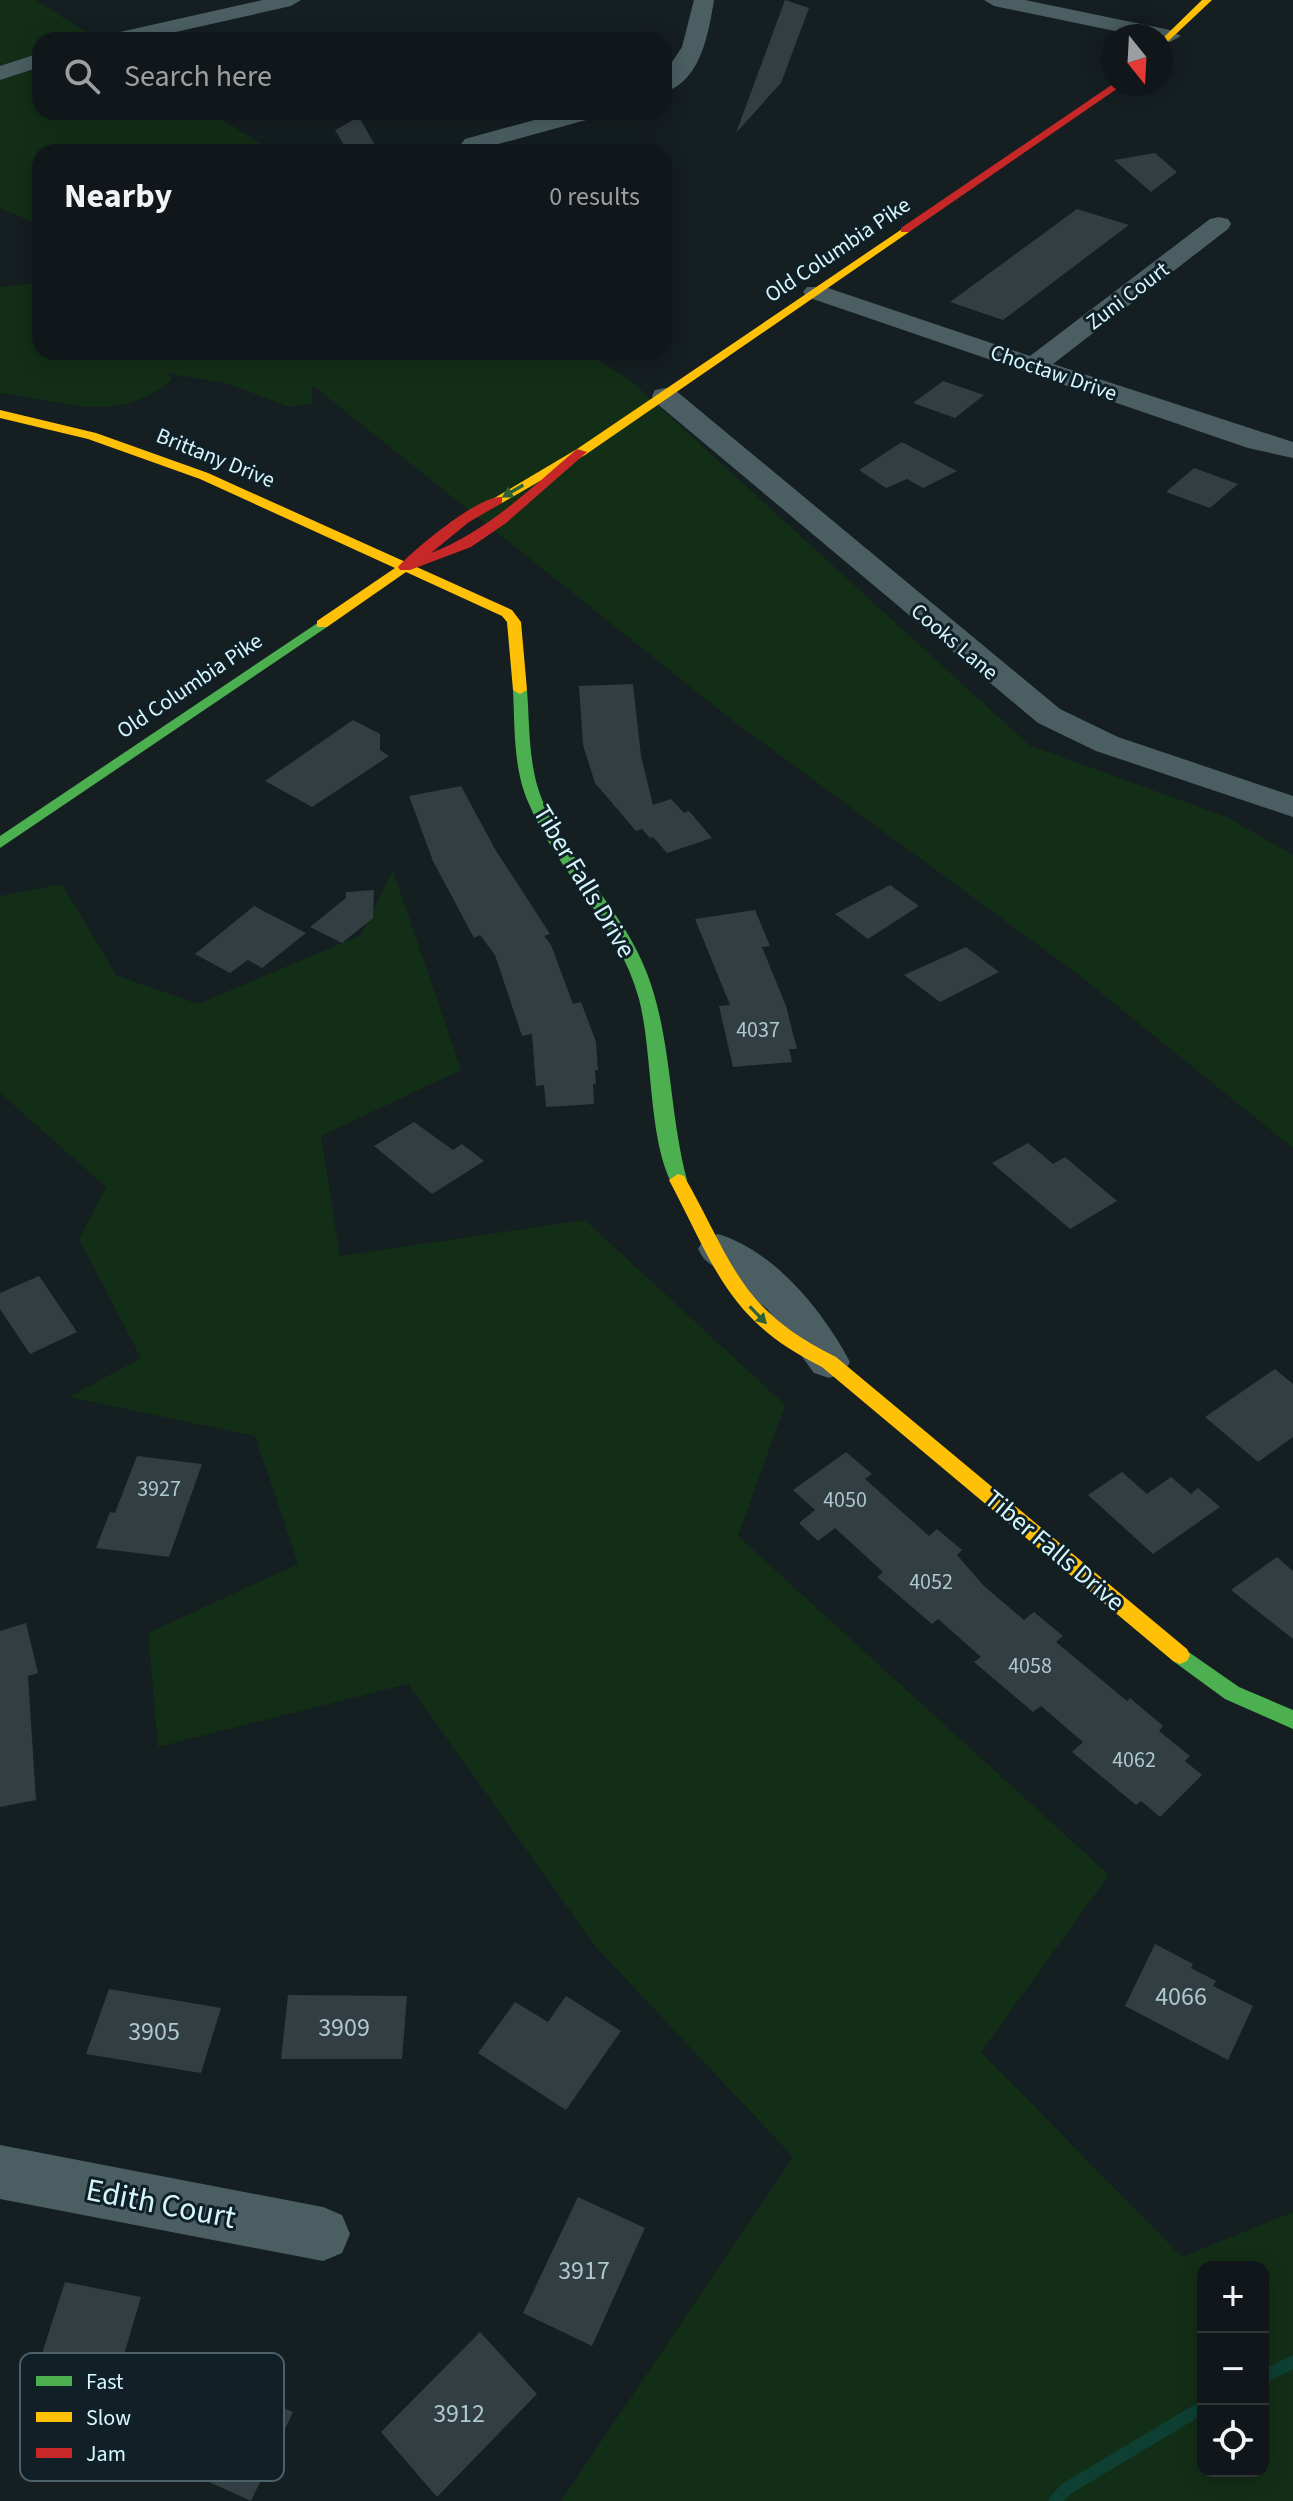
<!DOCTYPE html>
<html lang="en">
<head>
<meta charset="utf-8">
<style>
  body { margin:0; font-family:"Source Sans 3",sans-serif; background:#191f22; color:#f1f3f6 }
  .controls { position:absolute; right:24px; bottom:24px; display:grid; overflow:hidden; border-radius:16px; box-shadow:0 4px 20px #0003 }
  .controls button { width:72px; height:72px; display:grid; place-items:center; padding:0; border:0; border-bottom:2px solid #303538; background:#101619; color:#f1f3f6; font:40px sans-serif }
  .compass { position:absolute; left:1101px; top:24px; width:72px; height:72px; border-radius:50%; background:#101619; box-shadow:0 4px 20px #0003; rotate:162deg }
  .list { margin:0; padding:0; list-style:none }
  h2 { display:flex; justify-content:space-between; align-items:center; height:104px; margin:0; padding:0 32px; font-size:34px }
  h2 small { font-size:26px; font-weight:400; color:#9c9fa2 }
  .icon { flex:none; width:44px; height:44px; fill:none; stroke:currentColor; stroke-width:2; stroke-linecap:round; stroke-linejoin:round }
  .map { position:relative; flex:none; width:1293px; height:2501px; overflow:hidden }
  .search { position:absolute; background:#101619; box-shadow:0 4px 20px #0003; left:32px; top:32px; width:640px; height:88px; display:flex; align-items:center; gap:20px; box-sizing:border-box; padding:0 28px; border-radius:24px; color:#9c9fa2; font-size:30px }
  .panel { position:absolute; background:#101619; box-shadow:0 4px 20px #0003; left:32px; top:144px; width:640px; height:216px; border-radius:24px }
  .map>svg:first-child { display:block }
  .green { fill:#132e17; fill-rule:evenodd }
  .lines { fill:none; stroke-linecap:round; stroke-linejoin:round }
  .stream { stroke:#0d4032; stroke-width:13 }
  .building { fill:#333e43 }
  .street { fill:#4b5f62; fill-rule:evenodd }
  .fast { fill:#4caf50; fill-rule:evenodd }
  .slow { fill:#ffc107; fill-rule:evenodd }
  .jam { fill:#c62828; fill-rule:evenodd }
  .oneway { fill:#2b6039 }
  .labels { text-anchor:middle; stroke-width:6; stroke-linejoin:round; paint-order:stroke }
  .far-street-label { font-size:22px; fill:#d6f6fe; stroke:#102026 }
  .number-label { font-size:22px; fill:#adc8cf }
  .street-label { font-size:26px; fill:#d6f6fe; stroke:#102026 }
  .near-number-label { font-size:26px; fill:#adc8cf }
  .near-street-label { font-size:32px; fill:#d6f6fe; stroke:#102026 }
  .key { fill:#102026; stroke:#4b6067; stroke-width:2 }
  .key-label { font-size:22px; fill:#d6f6fe }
</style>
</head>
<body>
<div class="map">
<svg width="1293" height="2501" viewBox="0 0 1293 2501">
  <rect width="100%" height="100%" fill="#151e21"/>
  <g class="green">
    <polygon points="0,0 36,0 98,40 40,40 40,112 211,112 273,152 40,152 40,225 0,208"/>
    <path d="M40 283V352H586L630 380 1029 745 1227 817 1293 855V1148L1080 976 732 720 312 385V403L289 407 229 384 166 373 173 379C116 426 66 401 0 393V287Z"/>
    <path d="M393 870 461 1070 321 1136 340 1256 585 1220 785 1405 738 1536 1109 1875 981 2052 1182 2257 1293 2212V2501H561L793 2157 595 1946 408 1684 158 1747 148 1633 298 1564 255 1436 69 1397 141 1358 79 1239 106 1187 0 1093V896L62 884 116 975 198 1004 361 935ZM1203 2267H1263V2471H1203Z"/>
  </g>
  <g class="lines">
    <g class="stream">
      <polyline points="1263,2377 1293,2362"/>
      <polyline points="1055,2501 1066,2489 1203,2407"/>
    </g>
  </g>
  <g class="building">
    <polygon points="785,0 809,8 781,83 736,133"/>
    <polygon points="359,117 379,152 348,152 335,130"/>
    <polygon points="1155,153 1177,172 1151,192 1114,160"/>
    <polygon points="1077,209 1129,225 1003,320 950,302"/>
    <polygon points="943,381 984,395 955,418 913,403"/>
    <polygon points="902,442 957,471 923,488 907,479 886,488 859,470"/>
    <polygon points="1194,468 1238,484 1210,508 1166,492"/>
    <polygon points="633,684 641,756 653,805 671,799 684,813 689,811 712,838 667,853 653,837 650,838 642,829 636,831 595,783 583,745 579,686"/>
    <polygon points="353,720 380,734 380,750 389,756 312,807 265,781"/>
    <polygon points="461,786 495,849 550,934 544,936 551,945 573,1004 581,1002 596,1042 598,1070 595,1070 596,1084 593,1084 594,1104 546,1107 544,1085 536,1086 532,1034 522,1036 495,955 480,935 474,938 433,861 409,796"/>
    <polygon points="890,885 919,906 868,939 835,914"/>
    <polygon points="374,890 373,918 342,943 310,927 346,898 346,892"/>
    <polygon points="254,906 306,933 262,968 248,960 230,973 195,954"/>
    <polygon points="755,910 770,946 762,947 786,1006 797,1049 789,1049 792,1062 733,1067 719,1006 730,1005 695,919"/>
    <polygon points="966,947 999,972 940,1002 904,975"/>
    <polygon points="414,1122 453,1150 462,1144 484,1161 432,1194 374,1146"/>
    <polygon points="1028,1143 1053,1164 1065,1157 1117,1201 1070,1229 992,1163"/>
    <polygon points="39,1276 77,1332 30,1354 0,1309 0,1293"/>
    <polygon points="1275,1369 1293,1384 1293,1437 1258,1462 1205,1417"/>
    <polygon points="846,1452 872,1474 865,1479 929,1536 937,1529 962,1550 957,1555 984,1586 1024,1620 1034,1612 1063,1636 1056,1642 1127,1701 1130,1698 1163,1726 1159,1731 1190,1756 1185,1761 1202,1775 1160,1817 1141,1801 1136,1805 1072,1752 1083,1742 1041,1706 1033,1712 974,1662 981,1657 938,1619 932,1624 877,1577 883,1572 835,1528 818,1541 799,1523 815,1510 793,1490"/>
    <polygon points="137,1456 202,1464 169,1557 96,1548 110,1512 115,1513"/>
    <polygon points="1122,1472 1147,1494 1171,1477 1191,1494 1198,1488 1220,1507 1153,1554 1088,1495"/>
    <polygon points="1277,1557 1293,1571 1293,1639 1231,1590"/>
    <polygon points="26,1623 38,1673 28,1676 36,1800 0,1807 0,1631"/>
    <polygon points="1155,1944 1193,1964 1191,1968 1216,1981 1213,1986 1253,2006 1228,2060 1125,2006"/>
    <polygon points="109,1989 221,2008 201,2073 86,2054"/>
    <polygon points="288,1995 407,1996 402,2059 281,2059"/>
    <polygon points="566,1996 621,2031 566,2110 478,2053 515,2002 548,2022"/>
    <polygon points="578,2197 645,2228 592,2346 523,2313"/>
    <polygon points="65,2282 141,2297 108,2409 29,2394"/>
    <polygon points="480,2332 537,2394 437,2497 381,2432"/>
    <polygon points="184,2364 293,2412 251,2501 145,2453 145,2442"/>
  </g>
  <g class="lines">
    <g class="street">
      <polygon points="263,0 301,0 291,6 140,40 100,40 111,34"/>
      <path d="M694 0H714C709 31 701 82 664 92V74L682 47Z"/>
      <polygon points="984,0 1025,0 1170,30 1181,36 1170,42 1161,41 1161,36 1139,36 994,6"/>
      <polygon points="40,53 40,67 0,80 0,66"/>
      <polygon points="563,112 600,112 597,117 473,151 461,144 465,139"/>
      <polygon points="1219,217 1228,219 1231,224 1228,229 1053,364 1293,442 1293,458 1248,448 807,297 803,292 807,287 825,287 1030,356 1210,219"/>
      <polygon points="665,388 675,390 1060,709 1118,737 1293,796 1293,817 1096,751 1038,723 655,402 652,396 655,390"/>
      <path d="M718 1234C776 1252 823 1311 850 1362L844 1373 829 1378 814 1373 767 1309 704 1259 698 1249 704 1239Z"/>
      <polygon points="0,2145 323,2207 342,2215 350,2234 342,2253 323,2261 0,2199"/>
    </g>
    <g class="fast">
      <polygon points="322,620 327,621 327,627 0,848 0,836"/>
      <path d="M520 686 527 690C530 728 528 769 544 804 571 866 625 912 648 976 672 1041 669 1113 687 1180L684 1184H672C648 1139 653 1053 639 999 619 924 558 874 529 804 513 769 515 728 513 690Z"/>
      <polygon points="1180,1646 1239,1687 1293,1710 1293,1729 1225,1699 1173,1661 1170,1655 1173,1649"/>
    </g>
    <g class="slow">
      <polygon points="1202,0 1212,0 1161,48 1161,40"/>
      <polygon points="905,227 911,230 909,232 585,455 502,503 491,500 577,449"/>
      <polygon points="0,410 96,433 208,473 512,610 521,622 527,690 520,694 513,690 507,622 502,616 406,572 327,627 317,627 317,621 395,568 200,479 88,439 0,418"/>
      <path d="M678 1174 684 1176C733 1262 739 1310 836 1357L1187 1649 1190 1655 1187 1661 1180 1664 1173 1661 822 1367C728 1321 715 1267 669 1180Z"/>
    </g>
    <g class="jam">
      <polygon points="1113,84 1124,84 909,232 901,232 901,228"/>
      <path d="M577 449 587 452 506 523 471 547 410 570H400L398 567C414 549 479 495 502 497V503L469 522 431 553C488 531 531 488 577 449Z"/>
    </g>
  </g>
  <defs><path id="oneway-solid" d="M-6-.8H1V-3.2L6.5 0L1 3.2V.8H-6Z" transform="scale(2)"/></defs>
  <g class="oneway">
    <use href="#oneway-solid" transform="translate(513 491) rotate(150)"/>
    <use href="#oneway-solid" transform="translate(758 1315) rotate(46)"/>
  </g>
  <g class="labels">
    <g class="far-street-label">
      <text transform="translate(837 249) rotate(-34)" y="8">Old Columbia Pike</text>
      <text transform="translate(1127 295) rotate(-37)" y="8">Zuni Court</text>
      <text transform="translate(1054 372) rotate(19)" y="8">Choctaw Drive</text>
      <text transform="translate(216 457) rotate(22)" y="8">Brittany Drive</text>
      <text transform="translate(955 641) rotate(40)" y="8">Cooks Lane</text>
      <text transform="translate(189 685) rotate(-34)" y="8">Old Columbia Pike</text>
    </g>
    <g class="number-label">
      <text x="758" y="1037">4037</text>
      <text x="159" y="1496">3927</text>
      <text x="845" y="1507">4050</text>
      <text x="931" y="1589">4052</text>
      <text x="1030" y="1673">4058</text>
      <text x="1134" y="1767">4062</text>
    </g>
    <g class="street-label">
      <text transform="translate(585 881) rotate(59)" y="9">Tiber Falls Drive</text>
      <text transform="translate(1055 1550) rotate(40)" y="9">Tiber Falls Drive</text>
    </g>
    <g class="near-number-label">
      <text x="1181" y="2005">4066</text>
      <text x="344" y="2036">3909</text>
      <text x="154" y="2040">3905</text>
      <text x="584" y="2279">3917</text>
      <text x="459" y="2422">3912</text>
    </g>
    <g class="near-street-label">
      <text transform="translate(161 2203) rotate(11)" y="11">Edith Court</text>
    </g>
  </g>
  <rect x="20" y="2353" width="264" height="128" rx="12" class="key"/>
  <rect x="36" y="2376" width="36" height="10" fill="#4caf50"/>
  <rect x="36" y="2412" width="36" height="10" fill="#ffc107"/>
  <rect x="36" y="2448" width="36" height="10" fill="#c62828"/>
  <g class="key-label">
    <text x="86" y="2389">Fast</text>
    <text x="86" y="2425">Slow</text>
    <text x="86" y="2461">Jam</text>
  </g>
</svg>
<div class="controls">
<button>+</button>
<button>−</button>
<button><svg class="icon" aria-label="locate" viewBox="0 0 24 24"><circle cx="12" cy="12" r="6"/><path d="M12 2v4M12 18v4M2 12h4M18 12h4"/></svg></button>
</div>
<svg class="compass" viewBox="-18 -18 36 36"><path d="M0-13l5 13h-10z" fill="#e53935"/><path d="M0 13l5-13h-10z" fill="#9c9fa2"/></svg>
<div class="search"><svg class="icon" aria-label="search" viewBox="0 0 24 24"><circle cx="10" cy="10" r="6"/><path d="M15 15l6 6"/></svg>Search here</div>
<section class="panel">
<h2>Nearby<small>0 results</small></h2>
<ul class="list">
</ul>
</section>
</div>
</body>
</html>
